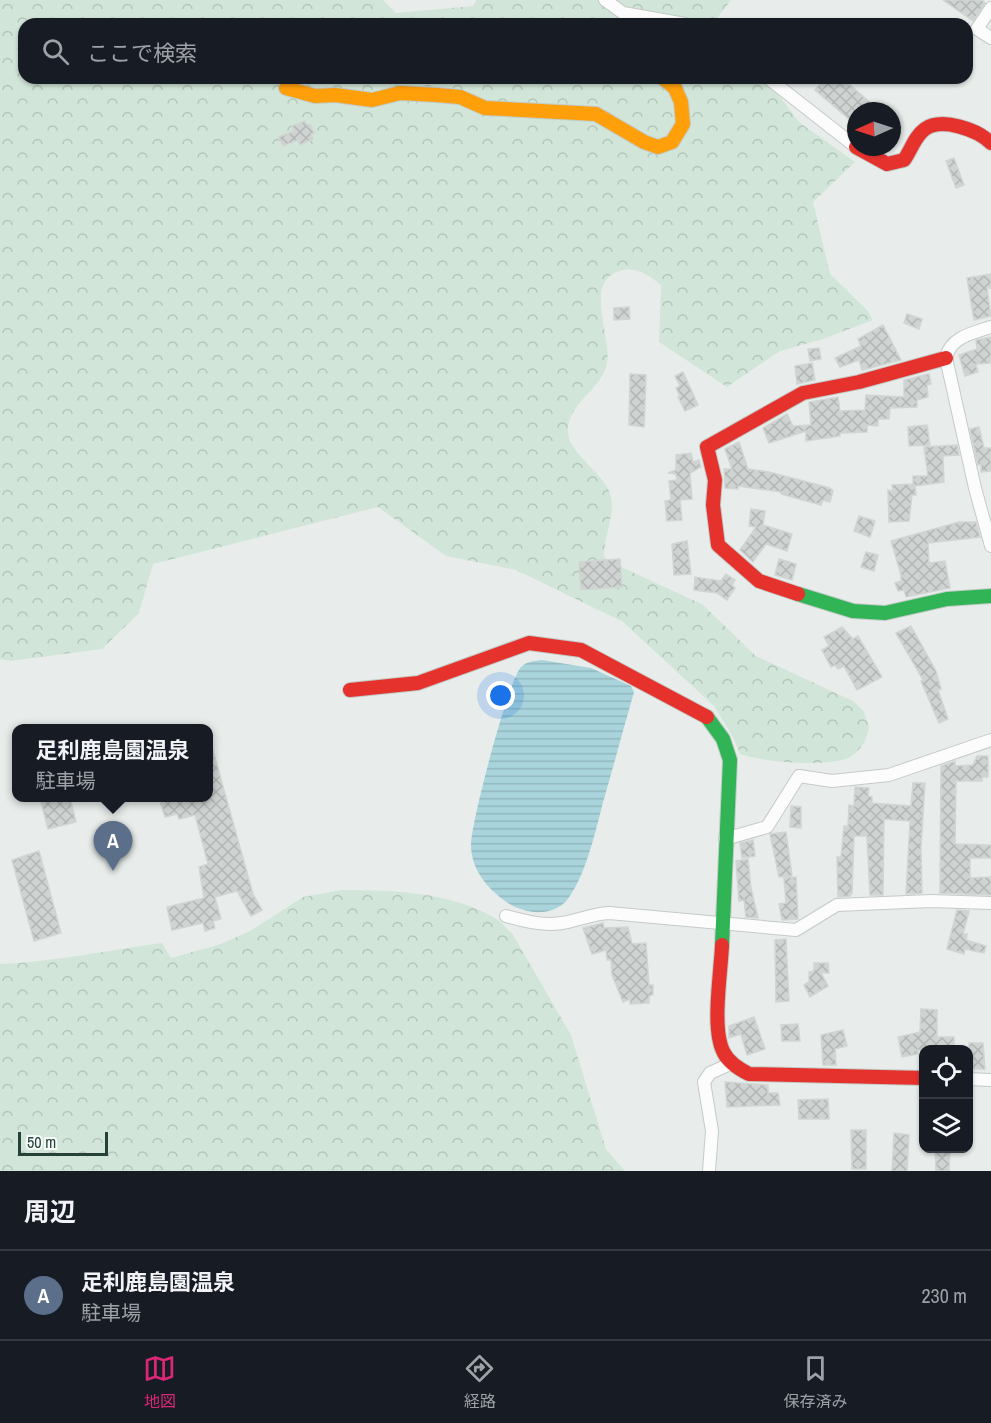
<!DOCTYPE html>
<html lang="ja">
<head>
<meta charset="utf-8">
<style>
  body { margin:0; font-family:"Archivo Narrow","Noto Sans JP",sans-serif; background:#20242c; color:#f1f3f6 }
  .controls { position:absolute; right:18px; bottom:18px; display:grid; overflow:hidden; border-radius:12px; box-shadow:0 2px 4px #0004 }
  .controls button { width:54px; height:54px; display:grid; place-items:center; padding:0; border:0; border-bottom:2px solid #363941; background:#171b24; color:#f1f3f6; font:30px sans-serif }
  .compass { position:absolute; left:847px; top:102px; width:54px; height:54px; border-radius:50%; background:#171b24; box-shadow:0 2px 4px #0004; rotate:267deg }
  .scale { position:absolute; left:18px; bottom:15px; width:90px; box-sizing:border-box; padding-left:6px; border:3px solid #24423a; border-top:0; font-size:16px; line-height:21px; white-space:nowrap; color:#24423a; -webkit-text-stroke:4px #f7fbf9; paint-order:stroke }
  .you { position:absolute; left:501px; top:696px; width:21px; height:21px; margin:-15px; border:4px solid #fff; border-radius:50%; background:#1a73e8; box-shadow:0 0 0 9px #1a73e833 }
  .badge { display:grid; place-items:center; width:39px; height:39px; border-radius:50%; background:#db2777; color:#fff; font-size:20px; font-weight:700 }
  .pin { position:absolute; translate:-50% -50px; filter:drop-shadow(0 2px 3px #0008) }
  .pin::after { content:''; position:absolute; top:32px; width:21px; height:18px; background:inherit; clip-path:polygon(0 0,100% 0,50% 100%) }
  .popup { position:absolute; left:12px; top:724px; width:201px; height:78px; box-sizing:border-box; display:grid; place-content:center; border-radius:12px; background:#171b24; filter:drop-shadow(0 2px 4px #0005); font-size:20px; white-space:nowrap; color:#9ea1a6 }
  .popup b { font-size:22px; color:#f1f3f6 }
  .popup::after { content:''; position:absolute; left:50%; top:100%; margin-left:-12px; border:12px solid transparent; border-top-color:#171b24 }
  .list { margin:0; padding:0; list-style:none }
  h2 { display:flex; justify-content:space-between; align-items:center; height:78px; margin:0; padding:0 24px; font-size:26px }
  h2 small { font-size:20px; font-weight:400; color:#9ea1a6 }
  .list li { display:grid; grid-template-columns:39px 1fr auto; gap:18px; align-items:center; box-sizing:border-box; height:90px; padding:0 24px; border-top:2px solid #363941 }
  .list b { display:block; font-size:22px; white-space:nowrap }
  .list p { margin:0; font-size:20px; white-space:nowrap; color:#9ea1a6 }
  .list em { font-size:20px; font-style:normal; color:#9ea1a6 }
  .icon { flex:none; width:33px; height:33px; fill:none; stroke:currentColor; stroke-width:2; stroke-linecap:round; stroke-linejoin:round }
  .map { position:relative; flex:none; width:991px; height:1171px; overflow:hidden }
  .search { position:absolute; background:#171b24; box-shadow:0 2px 4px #0004; left:18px; right:18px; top:18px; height:66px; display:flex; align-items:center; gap:15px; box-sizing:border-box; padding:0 21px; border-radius:18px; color:#9ea1a6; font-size:22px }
  .sheet { height:168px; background:#171b24 }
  nav { display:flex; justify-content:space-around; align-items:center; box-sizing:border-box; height:84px; border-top:2px solid #363941; background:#171b24; font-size:16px; color:#9ea1a6 }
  nav a { display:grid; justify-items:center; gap:3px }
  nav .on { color:#db2777 }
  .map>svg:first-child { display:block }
  .forest { fill:url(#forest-crowns) }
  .water { fill:url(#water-rules) }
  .building { fill:url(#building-cross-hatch); stroke:#d1d6d4; stroke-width:1.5 }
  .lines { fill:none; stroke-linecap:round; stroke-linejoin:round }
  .street-casing { stroke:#c5cac8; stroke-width:14 }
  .fast-casing { stroke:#c3cbc8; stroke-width:16 }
  .slow-casing { stroke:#c3cbc8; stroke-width:16 }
  .jam-casing { stroke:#c3cbc8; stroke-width:16 }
  .street { stroke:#fcfcfc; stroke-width:12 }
  .fast { stroke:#30b455; stroke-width:14 }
  .slow { stroke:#ff9f0a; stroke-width:14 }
  .jam { stroke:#e5322d; stroke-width:14 }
</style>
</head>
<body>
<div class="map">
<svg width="991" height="1171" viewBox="0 0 991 1171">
  <defs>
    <pattern id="forest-crowns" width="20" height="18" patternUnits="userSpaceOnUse" patternTransform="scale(1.5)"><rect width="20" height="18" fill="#d1e6d8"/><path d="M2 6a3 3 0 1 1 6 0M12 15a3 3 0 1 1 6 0" fill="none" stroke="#b3c6ba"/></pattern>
    <pattern id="water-rules" width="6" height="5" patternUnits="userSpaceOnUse" patternTransform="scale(1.5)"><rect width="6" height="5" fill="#a9d4db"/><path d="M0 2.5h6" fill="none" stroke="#91b7bd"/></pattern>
    <pattern id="building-cross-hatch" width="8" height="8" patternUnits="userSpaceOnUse" patternTransform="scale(1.5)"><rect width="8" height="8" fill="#cfd4d2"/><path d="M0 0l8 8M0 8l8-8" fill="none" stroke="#b2b7b5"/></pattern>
  </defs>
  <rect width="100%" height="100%" fill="#e8edeb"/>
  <g class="forest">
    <path d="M0 0H383L396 13 473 6 476 0H731L718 17 723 24H24V78H766L799 122 855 162 813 202 830 274 867 310 873 320 823 339 780 351 727 387 659 342 661 285C648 275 636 266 620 271 581 281 615 341 606 367 599 391 566 405 568 433 570 456 606 473 611 497 615 512 604 539 604 556L608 561 702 604 756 656 853 701 863 710 869 726C867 739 862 750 850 757 829 768 762 762 740 754L733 737 714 706 623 622 516 570 446 556 378 507 153 564 139 613 102 649 10 661 0 659Z"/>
    <path d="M342 890C391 890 452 892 495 918 502 922 505 928 512 933L571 1035 606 1149 625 1171H0V964C54 962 108 950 162 943L171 958 221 944 250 931 303 897Z"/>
  </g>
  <path class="water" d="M542 660 591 668 631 686 634 692C623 730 613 768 602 806 595 834 585 877 567 900 552 918 522 914 505 901 487 888 471 869 471 845 471 823 508 681 521 667 527 661 535 661 542 660Z"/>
  <g class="building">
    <polygon points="943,0 982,0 985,3 973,21"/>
    <polygon points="825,78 842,78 880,111 856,111 856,125 815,90"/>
    <polygon points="305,121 307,125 310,124 314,133 311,134 313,139 300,145 298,140 283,146 279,137 294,131 292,126"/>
    <polygon points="954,158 964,185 956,188 946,161"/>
    <polygon points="991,274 991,288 987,288 991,316 974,320 967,278"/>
    <polygon points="629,307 630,319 614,320 614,308"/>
    <polygon points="907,314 922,319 919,329 904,323"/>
    <polygon points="883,325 901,360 862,370 859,360 840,367 835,358 861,346 858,339"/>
    <polygon points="991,337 991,363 976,364 978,372 965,376 959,355 977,349 976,340"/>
    <polygon points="819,348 821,359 810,361 808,349"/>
    <polygon points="812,363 815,380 797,384 795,366"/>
    <polygon points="683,372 698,405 685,411 678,397 680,396 676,388 680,386 675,376"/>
    <polygon points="630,374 646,375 644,427 629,425"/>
    <polygon points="929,374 931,384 927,385 928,397 917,400 917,407 890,408 889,419 878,419 878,426 867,425 867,432 840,433 840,436 806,441 806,431 769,443 763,428 787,414 793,426 811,425 809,402 838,397 840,411 865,410 866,395 904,397 904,380"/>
    <polygon points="927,425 930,445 909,446 908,427"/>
    <polygon points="979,427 984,448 991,448 991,471 981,472 981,464 978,465 970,429"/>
    <polygon points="739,442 748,469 769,472 830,488 833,491 830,502 823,500 821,505 781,494 781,492 738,486 738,489 725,488 724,469 732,469 725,449"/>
    <polygon points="957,445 959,455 943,456 944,482 915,486 916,495 912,495 909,521 889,522 888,490 893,491 892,485 913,484 913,476 928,476 924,447"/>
    <polygon points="691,453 693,462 699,460 701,467 690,473 692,499 680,500 682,520 667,521 665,501 671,500 669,481 677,480 676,474 668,473 676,470 676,455"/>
    <polygon points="751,509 765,511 763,525 792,534 787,551 766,544 753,562 740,550 756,527 749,526"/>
    <polygon points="859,516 875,521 870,537 854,531"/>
    <polygon points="959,522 976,522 980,537 928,543 929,563 945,561 950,588 906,597 904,590 898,591 895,583 901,581 901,575 891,541"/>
    <polygon points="687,541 691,574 674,575 672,544"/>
    <polygon points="866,552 878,555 874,571 861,567"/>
    <polygon points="620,559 622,587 581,590 579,562"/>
    <polygon points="779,559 796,564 792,580 775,575"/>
    <polygon points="726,574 735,580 732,585 735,588 727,600 717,593 694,590 695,577 721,581"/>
    <polygon points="911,626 936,671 941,689 938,690 948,719 939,723 921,681 923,680 896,633"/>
    <polygon points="842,627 853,639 858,636 882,677 857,690 844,666 838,669 835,665 831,667 822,650 829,646 824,637"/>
    <polygon points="212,747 253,894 262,910 251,916 237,891 215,897 221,919 213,921 215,928 205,931 203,923 172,930 167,907 204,898 199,867 208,864 195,815 179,819 177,814 165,817 159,798 209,798 209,748"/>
    <polygon points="977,756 988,756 988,777 982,777 982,781 956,781 955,844 991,845 991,858 970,858 970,878 991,877 991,895 940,893 941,766 955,761 955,766 973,765"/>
    <polygon points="913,783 925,783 921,848 922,893 906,894 910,821 884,819 883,895 870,895 867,836 854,836 852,893 850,896 838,897 837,857 841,857 844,826 848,826 849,805 854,806 855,787 869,788 868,796 872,797 872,803 911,806"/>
    <polygon points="40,798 70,798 76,822 48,829"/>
    <polygon points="791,806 801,807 801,828 790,827"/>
    <polygon points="786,832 792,876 779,877 770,834"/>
    <polygon points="753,840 755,856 742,858 740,843"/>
    <polygon points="39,851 61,933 34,941 12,860"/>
    <polygon points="748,859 751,888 758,918 746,917 744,900 739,901 736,861"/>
    <polygon points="796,877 798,919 782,920 779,904 786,903 784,878"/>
    <polygon points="957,910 969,911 963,934 967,934 966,940 986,946 984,953 965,949 964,954 947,949"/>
    <polygon points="603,923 604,928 628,927 632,944 646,943 649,985 653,985 653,995 649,996 649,1003 630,1004 630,999 623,1002 612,975 611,960 607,960 606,950 592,954 583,928"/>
    <polygon points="786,939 789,1001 776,1002 775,940"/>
    <polygon points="814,963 828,963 829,973 821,973 828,986 810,997 804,985 809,982 809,972 814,971"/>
    <polygon points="921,1009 937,1010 937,1037 954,1037 954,1050 917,1050 918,1054 902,1057 898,1037 920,1032"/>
    <polygon points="754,1017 765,1049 747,1055 741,1034 729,1038 729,1026"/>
    <polygon points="798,1024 800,1041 782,1041 781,1025"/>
    <polygon points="843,1030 847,1046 835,1049 836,1065 823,1065 821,1035"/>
    <polygon points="969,1043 983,1043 985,1069 970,1069"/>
    <polygon points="725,1082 768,1085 768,1093 778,1093 780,1105 727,1107"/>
    <polygon points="828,1099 829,1119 799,1119 798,1100"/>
    <polygon points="851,1130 866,1130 866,1169 852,1169"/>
    <polygon points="894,1133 909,1135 907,1171 892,1171"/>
    <polygon points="935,1149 950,1149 949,1171 936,1171"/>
  </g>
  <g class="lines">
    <defs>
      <g id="street">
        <polyline points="605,0 623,13 685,24"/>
        <polyline points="991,8 977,29 991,38"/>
        <polyline points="768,78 856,147"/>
        <path d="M991 327C973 333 950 337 946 358L975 488 991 546"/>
        <polyline points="725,839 767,827 799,776 832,781 889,775 991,740"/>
        <path d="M506 916C525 921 543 926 562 923 579 920 592 914 609 913L796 930 837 905 931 901 991 903"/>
        <polyline points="968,1079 991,1080"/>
        <polyline points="709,1171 712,1131 704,1082 710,1073 730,1064"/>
      </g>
      <g id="fast">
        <polyline points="798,594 853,611 885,613 947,599 991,596"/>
        <polyline points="707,717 723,739 730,760 722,945"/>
      </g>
      <polyline id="slow" points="286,88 315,96 335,95 372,100 400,93 437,95 460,97 485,108 596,114 644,142 658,147 672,142 683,124 681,102 675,88 663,78"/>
      <g id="jam">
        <path d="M856 147 887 164 904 160C911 150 915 136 925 129 942 117 978 130 991 143"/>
        <polyline points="798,594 759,581 718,545 713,505 715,480 707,447 803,393 859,382 946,358"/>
        <polyline points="350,690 418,683 529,643 581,650 707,717"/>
        <path d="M722 945C721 973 711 1030 724 1053 729 1063 739 1069 749 1074L924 1078"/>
      </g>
    </defs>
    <use href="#street" class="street-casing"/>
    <use href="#fast" class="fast-casing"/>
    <use href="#slow" class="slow-casing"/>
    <use href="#jam" class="jam-casing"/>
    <use href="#street" class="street"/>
    <use href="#fast" class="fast"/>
    <use href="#slow" class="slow"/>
    <use href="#jam" class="jam"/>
  </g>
</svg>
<div class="controls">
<button><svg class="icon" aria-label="locate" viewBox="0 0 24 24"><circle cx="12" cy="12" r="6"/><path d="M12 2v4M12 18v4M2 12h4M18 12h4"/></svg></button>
<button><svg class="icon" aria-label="layers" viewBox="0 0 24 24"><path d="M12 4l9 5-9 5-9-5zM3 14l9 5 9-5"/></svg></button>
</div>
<svg class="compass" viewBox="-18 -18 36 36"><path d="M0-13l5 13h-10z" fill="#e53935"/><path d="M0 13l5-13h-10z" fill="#9ea1a6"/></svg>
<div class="scale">50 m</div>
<div class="you"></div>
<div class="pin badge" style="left:113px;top:871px;background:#5c6f8a">A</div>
<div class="popup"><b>足利鹿島園温泉</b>駐車場</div>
<div class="search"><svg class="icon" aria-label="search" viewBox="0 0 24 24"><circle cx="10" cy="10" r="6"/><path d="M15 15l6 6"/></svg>ここで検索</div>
</div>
<section class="sheet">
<h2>周辺<small></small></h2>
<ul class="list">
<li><span class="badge" style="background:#5c6f8a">A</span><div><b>足利鹿島園温泉</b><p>駐車場</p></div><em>230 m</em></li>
</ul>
</section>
<nav>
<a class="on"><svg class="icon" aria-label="map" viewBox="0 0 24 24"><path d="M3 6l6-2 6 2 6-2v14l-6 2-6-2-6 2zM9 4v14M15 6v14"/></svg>地図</a>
<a><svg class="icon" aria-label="directions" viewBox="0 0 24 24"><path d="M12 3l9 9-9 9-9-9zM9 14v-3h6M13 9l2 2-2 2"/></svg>経路</a>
<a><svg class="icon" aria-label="saved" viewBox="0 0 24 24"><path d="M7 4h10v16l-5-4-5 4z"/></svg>保存済み</a>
</nav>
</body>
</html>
